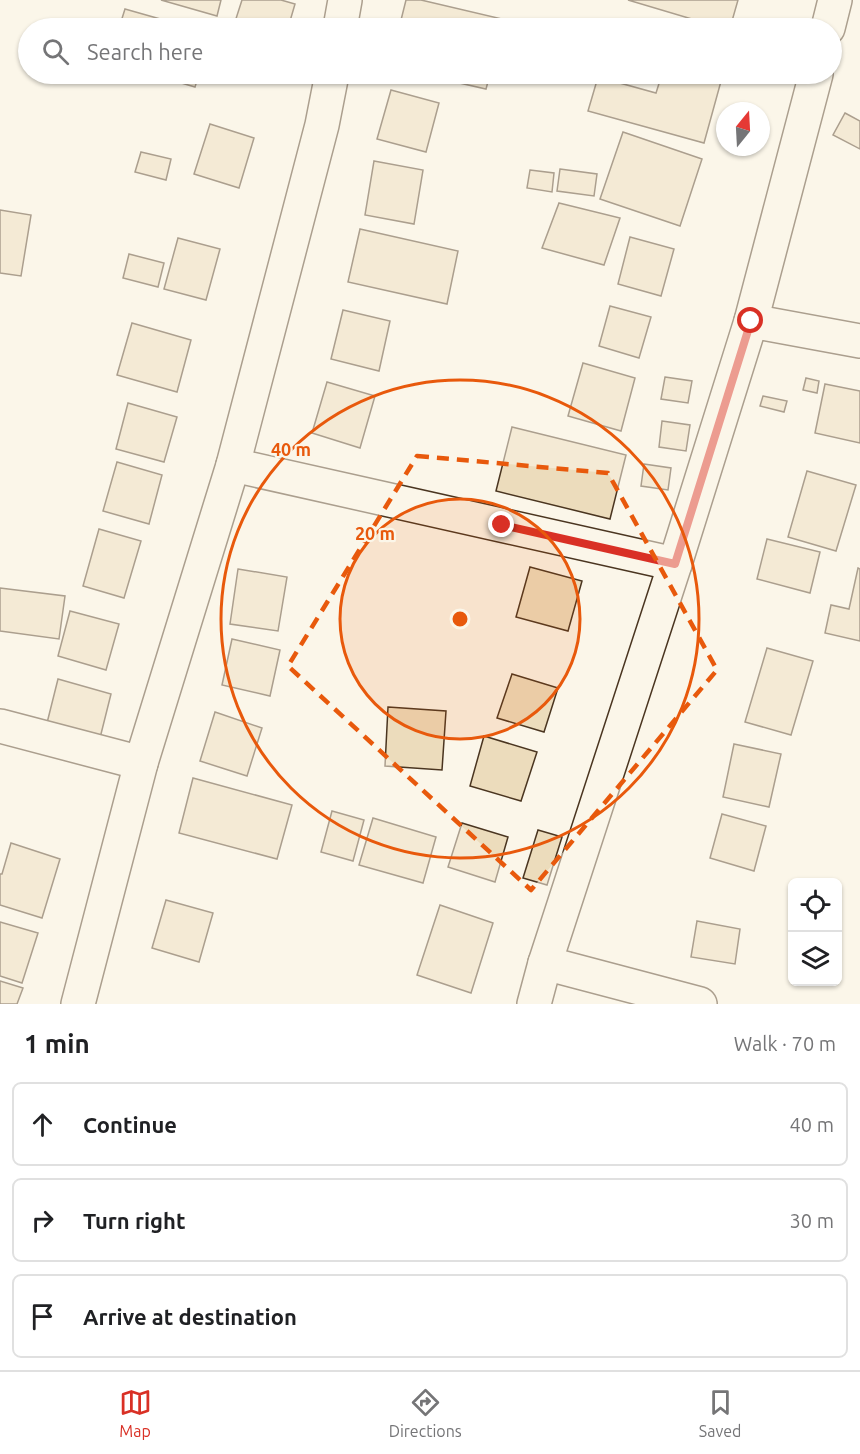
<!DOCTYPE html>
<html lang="en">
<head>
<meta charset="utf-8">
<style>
  body { margin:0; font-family:Ubuntu,sans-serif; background:#f2f2f2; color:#202124 }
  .controls { position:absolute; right:18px; bottom:18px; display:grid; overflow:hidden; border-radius:9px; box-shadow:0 2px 4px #0004 }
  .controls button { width:54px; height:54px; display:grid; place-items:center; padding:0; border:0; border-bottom:2px solid #e0e0e0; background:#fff; color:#202124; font:30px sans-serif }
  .compass { position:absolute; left:716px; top:102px; width:54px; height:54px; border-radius:50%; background:#fff; box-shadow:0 2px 4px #0004; rotate:18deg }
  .stop { position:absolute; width:18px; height:18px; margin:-14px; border:4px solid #d93025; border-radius:50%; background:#fff }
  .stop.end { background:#d93025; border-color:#fff; box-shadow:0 2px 6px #0008 }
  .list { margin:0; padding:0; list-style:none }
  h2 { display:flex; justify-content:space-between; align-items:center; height:78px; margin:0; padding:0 24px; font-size:26px }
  h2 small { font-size:20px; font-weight:400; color:#757577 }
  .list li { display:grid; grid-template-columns:39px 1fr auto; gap:18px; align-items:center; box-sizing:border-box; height:84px; margin:0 12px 12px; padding:0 12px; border:2px solid #e0e0e0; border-radius:9px }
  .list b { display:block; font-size:22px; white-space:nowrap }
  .list em { font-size:20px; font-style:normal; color:#757577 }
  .icon { flex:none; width:33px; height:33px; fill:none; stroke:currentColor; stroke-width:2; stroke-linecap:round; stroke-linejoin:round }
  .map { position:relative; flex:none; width:860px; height:1004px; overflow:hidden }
  .search { position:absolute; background:#fff; box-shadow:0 2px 4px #0004; left:18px; right:18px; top:18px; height:66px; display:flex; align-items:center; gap:15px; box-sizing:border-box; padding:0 21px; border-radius:33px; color:#757577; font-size:22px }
  .sheet { height:366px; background:#fff }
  nav { display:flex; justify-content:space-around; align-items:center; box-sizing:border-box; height:84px; border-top:2px solid #e0e0e0; background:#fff; font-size:16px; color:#757577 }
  nav a { display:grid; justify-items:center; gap:3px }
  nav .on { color:#d93025 }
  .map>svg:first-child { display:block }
  .building { fill:#ecdcbc; stroke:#4a3520; stroke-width:1.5 }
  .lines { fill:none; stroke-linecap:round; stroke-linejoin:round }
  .street-casing { stroke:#4a3520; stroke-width:36 }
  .street { stroke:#fbf6e9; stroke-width:33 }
  .route { stroke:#d93025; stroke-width:8 }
  .marked { fill:none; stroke:#e8590c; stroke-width:4.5; stroke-dasharray:12 8; stroke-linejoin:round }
  .ring { fill:none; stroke:#e8590c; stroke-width:3 }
  .centre { fill:#e8590c; stroke:#fbf6e9; stroke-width:3 }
  .ring-label { font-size:18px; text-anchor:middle; font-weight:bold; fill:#e8590c; stroke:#fbf6e9; stroke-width:4.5; stroke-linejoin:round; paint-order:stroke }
</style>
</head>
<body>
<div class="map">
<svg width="860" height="1004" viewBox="0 0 860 1004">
  <rect width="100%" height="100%" fill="#fbf6e9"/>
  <g class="building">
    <polygon points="161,0 221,0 217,16"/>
    <polygon points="242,0 281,0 295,4 288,28 233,28"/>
    <polygon points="406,0 421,0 502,19 500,28 399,28"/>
    <polygon points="628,0 738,0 730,28 722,28"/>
    <polygon points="125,9 192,28 119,28"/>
    <polygon points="151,74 199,74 195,87"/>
    <polygon points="420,74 490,74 486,89"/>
    <polygon points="662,74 723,74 704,143 588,111 598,77 656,93"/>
    <polygon points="391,90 439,103 426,152 377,139"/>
    <polygon points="845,113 860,121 860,149 833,135"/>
    <polygon points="210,124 254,138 239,188 194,174"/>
    <polygon points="623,132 702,159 680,226 600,199"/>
    <polygon points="141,152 171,159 166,180 135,172"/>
    <polygon points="374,161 423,170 414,224 365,215"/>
    <polygon points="560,169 597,174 594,196 557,191"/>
    <polygon points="530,170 554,173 552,192 527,188"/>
    <polygon points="559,203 620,218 604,265 542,248"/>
    <polygon points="0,210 31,215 21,276 0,273"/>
    <polygon points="360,229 458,251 447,304 348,282"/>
    <polygon points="630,237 674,249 661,296 618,284"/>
    <polygon points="178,238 220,249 206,300 164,289"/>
    <polygon points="129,254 164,263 158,287 123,278"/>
    <polygon points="610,306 651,317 639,358 599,346"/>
    <polygon points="343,310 390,321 379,371 331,359"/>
    <polygon points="132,323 191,340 177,392 117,375"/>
    <polygon points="583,363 635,378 621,431 568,416"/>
    <polygon points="665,377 692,381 688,403 661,399"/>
    <polygon points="806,378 819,381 817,393 803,390"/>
    <polygon points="327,382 375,396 360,448 312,433"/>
    <polygon points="825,384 860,391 860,443 815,433"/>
    <polygon points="763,396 787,401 784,412 760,406"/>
    <polygon points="128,403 177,417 164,462 116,449"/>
    <polygon points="662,421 690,425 686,451 659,447"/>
    <polygon points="512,427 626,455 610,519 496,491"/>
    <polygon points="117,462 162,475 149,524 103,511"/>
    <polygon points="644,464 671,468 668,490 641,486"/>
    <polygon points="807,471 856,485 836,551 788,537"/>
    <polygon points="99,529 141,541 124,598 83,586"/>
    <polygon points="767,539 820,552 810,593 757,579"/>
    <polygon points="530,567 582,581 568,631 516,617"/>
    <polygon points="858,568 860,569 860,641 825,633 831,605 849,609"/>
    <polygon points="238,569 287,577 278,631 230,624"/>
    <polygon points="0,588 65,596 59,639 0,631"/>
    <polygon points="70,611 119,624 106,670 58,656"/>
    <polygon points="232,639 280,650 270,696 222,685"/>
    <polygon points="767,648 813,661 791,735 745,722"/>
    <polygon points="512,674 558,688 544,732 497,718"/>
    <polygon points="58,679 111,694 99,742 46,727"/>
    <polygon points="388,707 446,711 442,770 385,766"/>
    <polygon points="215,712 262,728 247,776 200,761"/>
    <polygon points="484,736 537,752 521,801 470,786"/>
    <polygon points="734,744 781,754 769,807 723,797"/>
    <polygon points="193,778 292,805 277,859 179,833"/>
    <polygon points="332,811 364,820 353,861 321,852"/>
    <polygon points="722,814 766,826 754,871 710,858"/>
    <polygon points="373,818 436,837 423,883 359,865"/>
    <polygon points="462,823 508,837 495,882 448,867"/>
    <polygon points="538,830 562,837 547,885 523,878"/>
    <polygon points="11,843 60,859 42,918 0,905 0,874 2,874"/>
    <polygon points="166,900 213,913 199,962 152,948"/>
    <polygon points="440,905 493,923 471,993 417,975"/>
    <polygon points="697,921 740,929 735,964 691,957"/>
    <polygon points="0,922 38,933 22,983 0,976"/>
    <polygon points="0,981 23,988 17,1004 0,1004"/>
  </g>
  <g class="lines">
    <defs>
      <g id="street">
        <polyline points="340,28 345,0"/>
        <polyline points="828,28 835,0"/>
        <polyline points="751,321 860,341"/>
        <polyline points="233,465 675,564"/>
        <polyline points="0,726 141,763"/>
        <polyline points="545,963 700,1004"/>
        <polyline points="78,1004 141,763 233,465 322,125 332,74"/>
        <polyline points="534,1004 545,963 675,564 751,321 816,74"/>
      </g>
    </defs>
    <use href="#street" class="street-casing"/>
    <use href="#street" class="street"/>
  </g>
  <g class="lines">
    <polyline class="route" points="502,525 675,564 751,321"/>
  </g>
  <path d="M0 0H860V1004H0ZM417 456 608 473 717 670 531 890 288 666Z" fill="#fbf6e9" fill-opacity=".55" fill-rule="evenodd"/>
  <path class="marked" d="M417 456 608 473 717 670 531 890 288 666Z"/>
  <circle cx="460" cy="619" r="120" fill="#e8590c" fill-opacity=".12"/>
  <g class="ring">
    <circle cx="460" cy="619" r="120"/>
    <circle cx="460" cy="619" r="239"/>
  </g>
  <circle cx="460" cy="619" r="9" class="centre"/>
  <g class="ring-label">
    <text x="291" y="456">40 m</text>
    <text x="375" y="540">20 m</text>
  </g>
</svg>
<div class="controls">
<button><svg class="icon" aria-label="locate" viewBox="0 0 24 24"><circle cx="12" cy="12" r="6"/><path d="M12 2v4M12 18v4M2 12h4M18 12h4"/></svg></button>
<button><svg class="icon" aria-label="layers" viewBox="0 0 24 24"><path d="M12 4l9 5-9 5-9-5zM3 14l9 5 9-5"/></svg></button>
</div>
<svg class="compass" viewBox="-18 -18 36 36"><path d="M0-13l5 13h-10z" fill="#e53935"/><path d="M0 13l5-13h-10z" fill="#757577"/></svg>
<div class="stop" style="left:751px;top:321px"></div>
<div class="stop end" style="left:502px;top:525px"></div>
<div class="search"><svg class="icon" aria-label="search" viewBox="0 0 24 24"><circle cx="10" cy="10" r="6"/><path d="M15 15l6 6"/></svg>Search here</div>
</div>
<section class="sheet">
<h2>1 min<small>Walk · 70 m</small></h2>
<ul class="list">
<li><svg class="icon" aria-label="ahead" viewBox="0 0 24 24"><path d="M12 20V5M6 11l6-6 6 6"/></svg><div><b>Continue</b></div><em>40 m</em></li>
<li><svg class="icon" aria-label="right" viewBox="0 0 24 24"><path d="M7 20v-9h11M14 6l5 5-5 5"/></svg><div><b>Turn right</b></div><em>30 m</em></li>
<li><svg class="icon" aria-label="arrive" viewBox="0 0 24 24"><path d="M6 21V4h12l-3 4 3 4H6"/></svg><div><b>Arrive at destination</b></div></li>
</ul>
</section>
<nav>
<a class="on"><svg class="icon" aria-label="map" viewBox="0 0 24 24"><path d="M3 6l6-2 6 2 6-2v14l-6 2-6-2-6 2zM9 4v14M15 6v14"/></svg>Map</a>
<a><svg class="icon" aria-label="directions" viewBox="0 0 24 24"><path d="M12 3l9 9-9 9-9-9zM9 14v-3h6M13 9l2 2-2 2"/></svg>Directions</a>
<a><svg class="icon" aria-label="saved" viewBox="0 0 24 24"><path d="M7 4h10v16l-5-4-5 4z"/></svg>Saved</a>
</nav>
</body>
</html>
